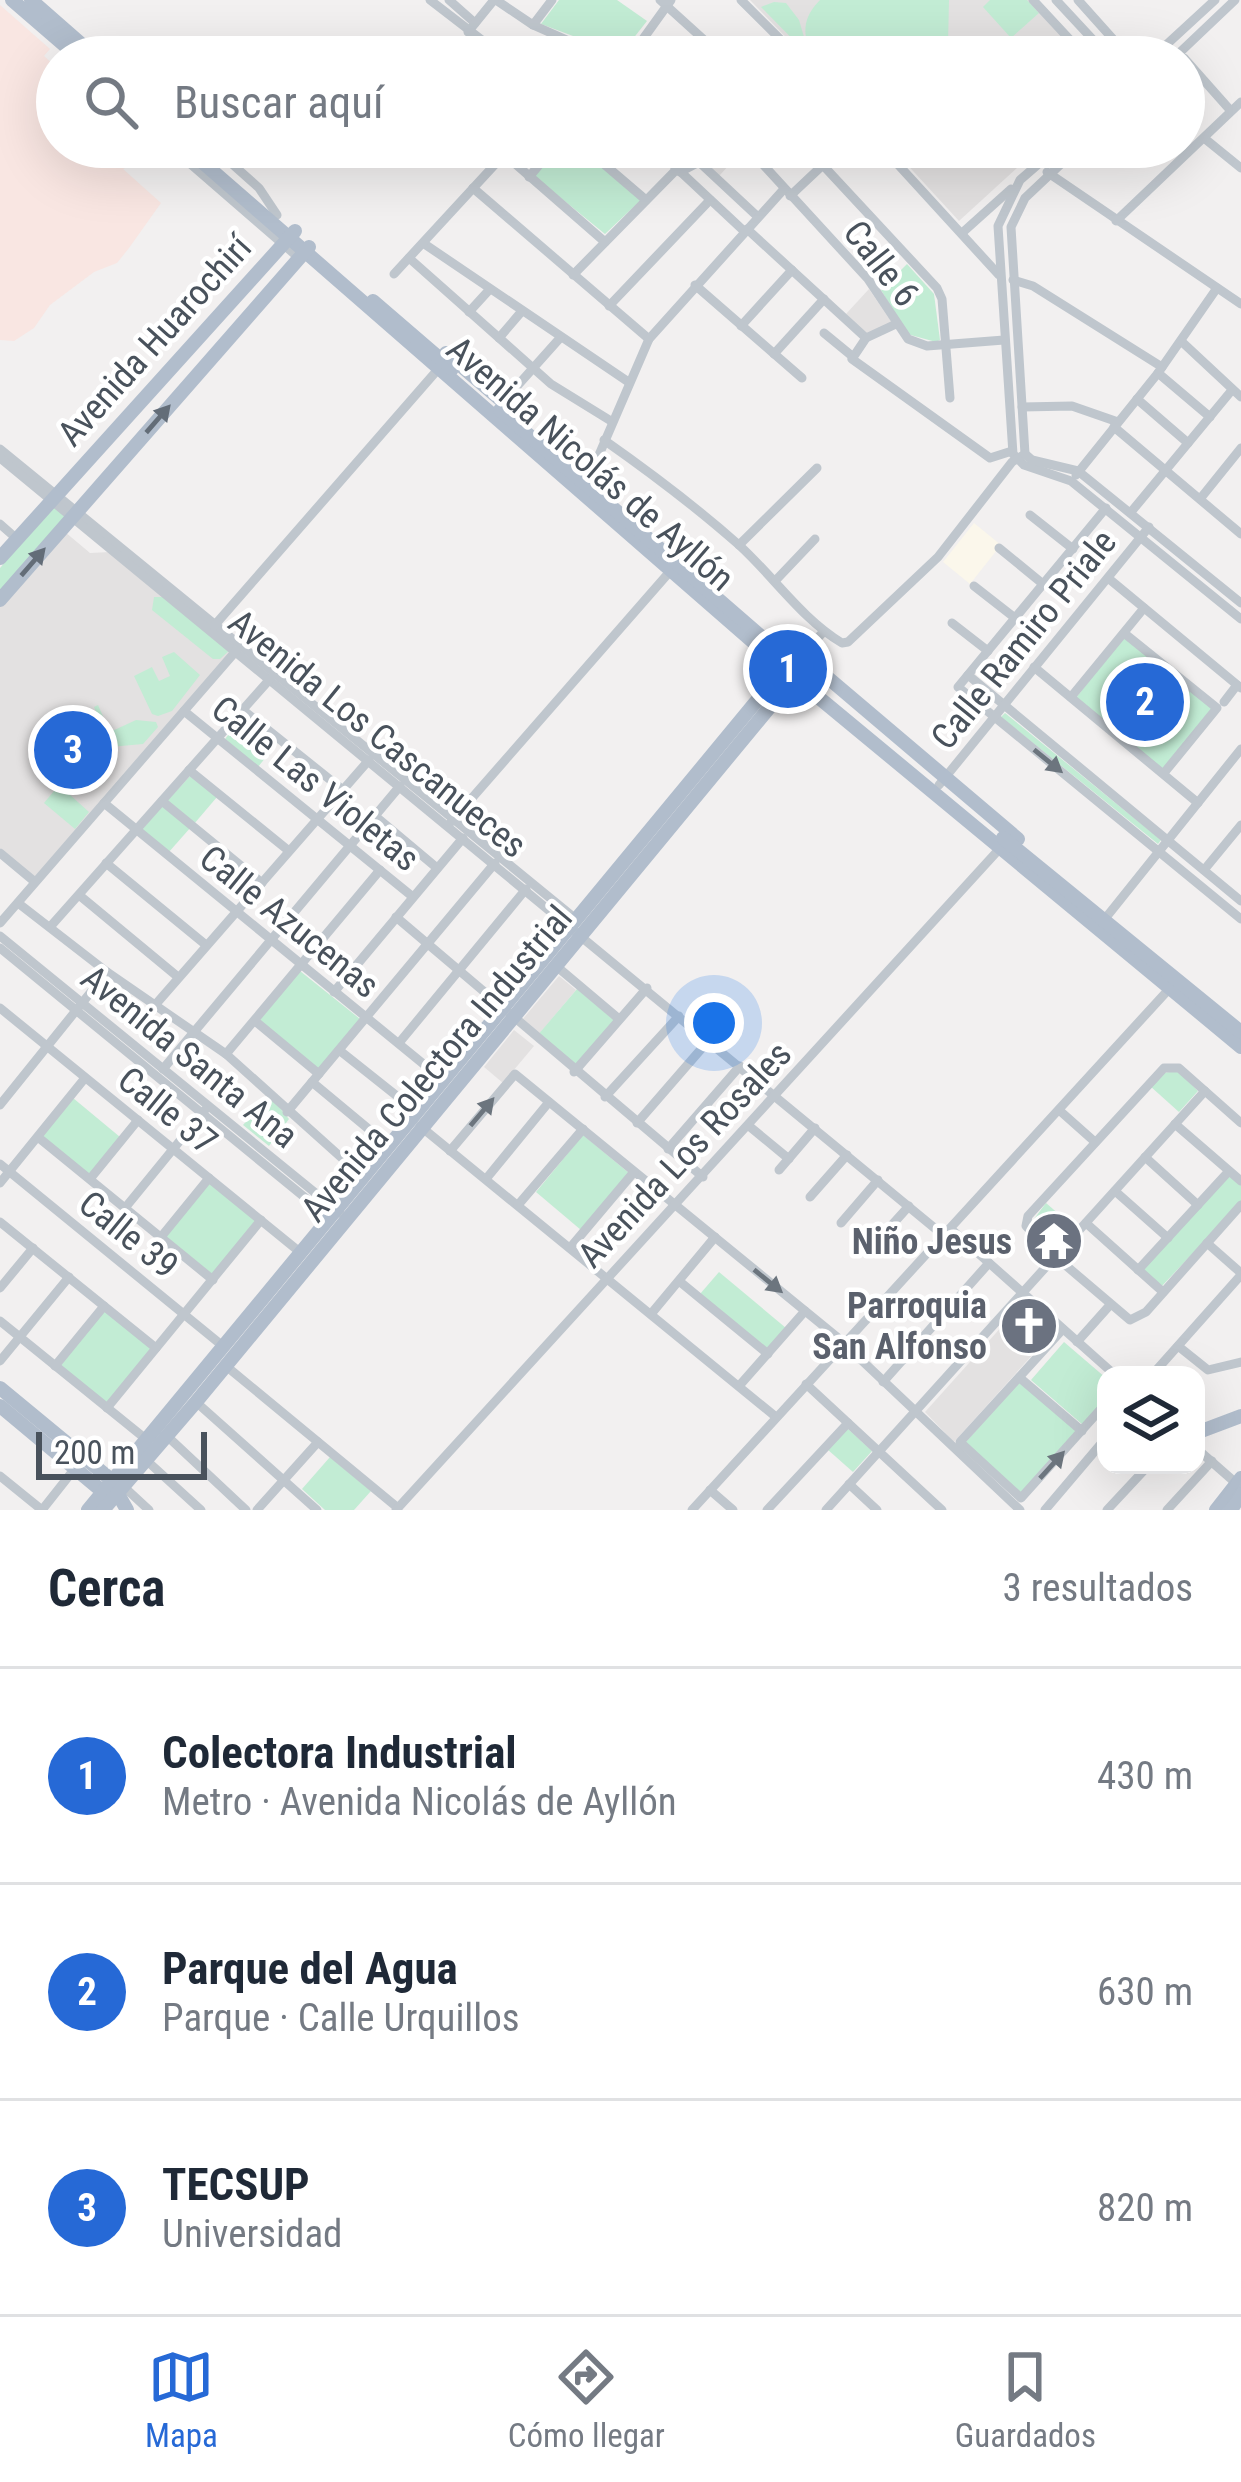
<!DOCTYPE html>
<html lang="es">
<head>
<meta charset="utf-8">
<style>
  body { margin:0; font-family:"Roboto Condensed",sans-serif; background:#f2f2f3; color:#1f2937 }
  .controls { position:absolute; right:36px; bottom:36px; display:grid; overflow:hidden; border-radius:24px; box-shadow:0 12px 48px #0002 }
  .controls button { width:108px; height:108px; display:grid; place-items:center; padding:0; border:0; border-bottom:3px solid #e0e1e3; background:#fff; color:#1f2937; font:60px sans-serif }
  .scale { position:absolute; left:36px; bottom:30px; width:171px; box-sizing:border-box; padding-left:12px; border:6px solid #49525c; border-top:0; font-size:33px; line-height:42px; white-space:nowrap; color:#49525c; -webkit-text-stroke:9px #fff; paint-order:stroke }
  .you { position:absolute; left:714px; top:1023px; width:42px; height:42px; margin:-30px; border:9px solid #fff; border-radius:50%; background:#1a73e8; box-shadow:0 0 0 18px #1a73e833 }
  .badge { display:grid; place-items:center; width:78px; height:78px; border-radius:50%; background:#2669d6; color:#fff; font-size:39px; font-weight:700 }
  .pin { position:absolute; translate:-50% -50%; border:6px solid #fff; box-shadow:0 3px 12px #0006 }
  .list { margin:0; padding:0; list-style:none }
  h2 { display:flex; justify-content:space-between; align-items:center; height:156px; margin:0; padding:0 48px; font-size:51px }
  h2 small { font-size:39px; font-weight:400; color:#747a83 }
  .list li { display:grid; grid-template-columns:78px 1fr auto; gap:36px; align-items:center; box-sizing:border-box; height:216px; padding:0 48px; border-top:3px solid #e0e1e3 }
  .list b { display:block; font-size:45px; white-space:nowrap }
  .list p { margin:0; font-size:39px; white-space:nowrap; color:#747a83 }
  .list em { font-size:39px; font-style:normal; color:#747a83 }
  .icon { flex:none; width:66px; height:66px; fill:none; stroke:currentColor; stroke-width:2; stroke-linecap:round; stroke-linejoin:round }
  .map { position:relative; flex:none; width:1241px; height:1510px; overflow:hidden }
  .search { position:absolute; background:#fff; box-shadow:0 12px 48px #0002; left:36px; right:36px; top:36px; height:132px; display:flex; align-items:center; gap:30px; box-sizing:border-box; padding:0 42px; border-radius:66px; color:#747a83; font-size:45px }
  .sheet { height:804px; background:#fff }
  nav { display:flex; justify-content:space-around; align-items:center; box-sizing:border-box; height:168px; border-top:3px solid #e0e1e3; background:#fff; font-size:33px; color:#747a83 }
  nav a { display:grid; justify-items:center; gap:6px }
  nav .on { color:#2669d6 }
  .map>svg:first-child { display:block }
  .commercial { fill:#fbf7eb }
  .education { fill:#e3e1e1 }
  .medical { fill:#f9e6e2 }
  .green { fill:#c2ecd4 }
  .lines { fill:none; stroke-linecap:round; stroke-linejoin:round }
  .minor { stroke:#bfc6cd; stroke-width:9 }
  .major { stroke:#b1bdcc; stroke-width:14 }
  .oneway { fill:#636d78 }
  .oneway2 { fill:#6c757e }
  .labels { text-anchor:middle; stroke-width:9; stroke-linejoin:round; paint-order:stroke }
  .street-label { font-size:36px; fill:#49525c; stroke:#fff }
  .worship-label { font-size:36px; font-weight:bold; fill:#5b616d; stroke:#fff; text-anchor:end }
</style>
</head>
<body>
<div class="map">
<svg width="1241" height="1510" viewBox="0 0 1241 1510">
  <rect width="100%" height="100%" fill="#f2f0f0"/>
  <polygon class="commercial" points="974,523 1001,545 970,584 943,562"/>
  <g class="education">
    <polygon points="750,0 1029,0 1082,57 805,57"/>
    <polygon points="684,147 734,147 741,152 719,176 701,159 685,163 678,157"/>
    <polygon points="891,147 1040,147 959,221"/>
    <polygon points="869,289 892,323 866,334 846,314"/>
    <polygon points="65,532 90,553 110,552 233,651 35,877 0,848 0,607"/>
    <polygon points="559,976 576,990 539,1034 522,1020"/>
    <polygon points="514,1030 534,1046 503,1083 484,1067"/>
    <polygon points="1004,1324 1035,1352 954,1442 925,1412"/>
  </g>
  <polygon class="medical" points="0,5 50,49 44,56 57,68 57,147 161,150 123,169 161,203 129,248 117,263 94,272 50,305 34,328 14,341 0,340"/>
  <g class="green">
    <polygon points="559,0 617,0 647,21 621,54 541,24"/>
    <path d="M820 0H949L948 45 937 54 933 52 915 57H815C801 36 802 18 820 0Z"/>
    <polygon points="990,0 1027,0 1039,13 1011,38 983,7"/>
    <polygon points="774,2 786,3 799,20 810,57 761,7"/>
    <path d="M557 147C594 147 616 175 642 199L605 234 534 176Z"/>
    <polygon points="907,264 934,294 940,340 936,342 907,334 881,290"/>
    <polygon points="54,506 66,517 0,593 0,568"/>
    <polygon points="154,597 163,597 230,650 220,659 213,659 152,610"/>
    <polygon points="1126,633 1215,706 1163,771 1076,698"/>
    <polygon points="174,652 200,675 172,711 158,716 152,714 134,676 152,667 159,681 170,676 162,657"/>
    <polygon points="98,705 110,732 136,720 156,722 158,727 143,744 110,747 105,736 92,742 106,733 94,707"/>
    <polygon points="1005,713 1161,840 1158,844 1001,717"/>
    <polygon points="244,715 278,742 258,767 225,739"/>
    <polygon points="191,775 217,797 194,824 167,801"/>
    <polygon points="59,785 89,812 75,829 44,803"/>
    <polygon points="163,805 191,827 168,853 141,831"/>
    <polygon points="300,971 360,1019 318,1069 259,1021"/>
    <polygon points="577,989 614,1020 574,1067 537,1036"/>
    <polygon points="1178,1071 1198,1091 1179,1112 1150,1086 1162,1073"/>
    <polygon points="269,1095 289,1119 269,1146 243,1125"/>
    <polygon points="73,1098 120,1137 89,1176 42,1137"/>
    <polygon points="583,1135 629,1173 581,1230 536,1192"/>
    <polygon points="1227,1175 1241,1184 1241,1202 1161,1287 1142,1268"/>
    <polygon points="210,1181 257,1220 212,1274 165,1236"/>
    <polygon points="1046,1203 1075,1228 1053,1251 1034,1234 1031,1223"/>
    <polygon points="719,1272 786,1328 768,1349 700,1294"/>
    <polygon points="105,1310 152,1348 106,1404 60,1366"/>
    <polygon points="1064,1342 1106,1378 1106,1392 1099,1400 1102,1404 1083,1425 1031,1380"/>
    <polygon points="1019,1381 1078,1431 1020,1494 965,1443"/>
    <polygon points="847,1428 872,1451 853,1472 827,1449"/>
    <polygon points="330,1457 371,1491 354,1510 325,1510 302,1489"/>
  </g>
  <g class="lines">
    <g class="minor">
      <polyline points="430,0 504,57"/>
      <polyline points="449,0 475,23"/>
      <polyline points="496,0 533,25 605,57"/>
      <polyline points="660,0 723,57"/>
      <polyline points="741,0 798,57"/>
      <polyline points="1033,0 1086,57"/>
      <polyline points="1056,0 1109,57"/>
      <polyline points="1078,0 1129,57"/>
      <polyline points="533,25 552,0"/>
      <polyline points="468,32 494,0"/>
      <polyline points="630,57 671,0"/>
      <polyline points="1153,57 1215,0"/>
      <polyline points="1175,57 1235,0"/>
      <polyline points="1184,58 1231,111"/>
      <polyline points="1204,138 1241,168"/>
      <polyline points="171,147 299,258"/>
      <polyline points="213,147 259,188 277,215"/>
      <polyline points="584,147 646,200"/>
      <polyline points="654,147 745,232"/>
      <polyline points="747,147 868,279 908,339 927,346 1004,340"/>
      <polyline points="806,147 937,288 942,299 950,398"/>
      <polyline points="882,147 999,275"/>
      <polyline points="1058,147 1020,180 998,226 1013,454 1024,465 1071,481 1241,619"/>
      <polyline points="504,154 605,242"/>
      <polyline points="680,172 699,162 758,217"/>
      <polyline points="1047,172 1241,304"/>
      <polyline points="529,177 554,147"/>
      <polyline points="473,188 649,339"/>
      <polyline points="790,196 842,147"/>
      <polyline points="1116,221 1241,102"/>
      <polyline points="747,229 866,338"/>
      <polyline points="962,233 1011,189"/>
      <polyline points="423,243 627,381"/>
      <polyline points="409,258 551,384 611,421"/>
      <polyline points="394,274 511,147"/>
      <polyline points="573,275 677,169"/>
      <polyline points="1013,280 1033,286 1162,367"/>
      <polyline points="695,285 802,378"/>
      <polyline points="609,306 710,200"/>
      <polyline points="469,312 490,289"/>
      <polyline points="896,324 866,338 852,359 990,458 1012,451"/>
      <polyline points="741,326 792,270"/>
      <polyline points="824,333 852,356"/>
      <polyline points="499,338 522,311"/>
      <polyline points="1181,341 1241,397"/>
      <polyline points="774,354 824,299"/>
      <polyline points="1158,373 1210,417"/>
      <polyline points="1137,399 1188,443"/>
      <polyline points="501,404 560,338"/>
      <polyline points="1022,407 1072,406 1118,422"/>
      <polyline points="1114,427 1241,534"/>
      <path d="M604 440C651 473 696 507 739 545 774 577 802 619 842 643L848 642 938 557 1012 462 1025 454"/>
      <polyline points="0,449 577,920"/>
      <polyline points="1025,454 1011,227 1025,198 1079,147"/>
      <polyline points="1025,454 1032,460 1078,471 1241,603"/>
      <polyline points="0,458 943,1235"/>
      <polyline points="1076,475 1158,373 1217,288"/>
      <polyline points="586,485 649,339 784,189"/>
      <polyline points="1200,499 1241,448"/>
      <polyline points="1106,508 958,687 1241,919"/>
      <polyline points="1131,512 1232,390"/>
      <polyline points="1030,515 1073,549"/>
      <polyline points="0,524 17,539"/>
      <polyline points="739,545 817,468"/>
      <polyline points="999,548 1043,584"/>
      <polyline points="1108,578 1241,688"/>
      <polyline points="776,580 815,539"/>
      <polyline points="974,586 1015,618"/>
      <polyline points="952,623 988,651"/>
      <polyline points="214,626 440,367"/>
      <polyline points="1124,633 1217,708 1164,773"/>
      <polyline points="794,665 824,631"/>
      <polyline points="1034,667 1198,803"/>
      <polyline points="968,675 1241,901"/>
      <polyline points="1071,697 1144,608"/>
      <polyline points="1224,702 1237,685"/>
      <polyline points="243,710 343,790"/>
      <polyline points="184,711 413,897"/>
      <polyline points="189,770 289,851"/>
      <polyline points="939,785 1149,527"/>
      <polyline points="162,801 262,883"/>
      <polyline points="104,803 443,1080"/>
      <polyline points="375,816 437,868"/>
      <polyline points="451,822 673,568"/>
      <polyline points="0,853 35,882"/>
      <polyline points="106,863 206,945"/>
      <polyline points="1204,870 1241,825"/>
      <polyline points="79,895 178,977"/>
      <polyline points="18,903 107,972 226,1054 363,1177"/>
      <polyline points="396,917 703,1177"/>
      <polyline points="1104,920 1241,749"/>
      <polyline points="0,923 236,651"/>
      <polyline points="50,927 270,679"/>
      <polyline points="0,936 340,1213"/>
      <polyline points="0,948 330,1218"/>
      <polyline points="555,965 619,1019"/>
      <polyline points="334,992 463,838"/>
      <polyline points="156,1004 369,760"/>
      <polyline points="0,1008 301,1253"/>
      <polyline points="255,1021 319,1074"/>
      <polyline points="399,1043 526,889"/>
      <polyline points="339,1050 417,1112"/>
      <polyline points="226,1054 380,870"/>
      <polyline points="163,1069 400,786"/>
      <polyline points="574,1072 647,988"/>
      <polyline points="312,1082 389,1146"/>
      <polyline points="605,1097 679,1016"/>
      <polyline points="0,1105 107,972"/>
      <polyline points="1059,1110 1095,1142"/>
      <polyline points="287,1112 495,863"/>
      <polyline points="637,1123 709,1040"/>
      <polyline points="1241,1123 1179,1068 1164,1068 1028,1216 1026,1226 1050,1252 1130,1320 1146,1312 1241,1205"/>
      <polyline points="1175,1124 1241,1181"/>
      <polyline points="420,1126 776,1417"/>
      <polyline points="749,1126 789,1159"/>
      <polyline points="39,1138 213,1280"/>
      <polyline points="668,1149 740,1066"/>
      <polyline points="450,1151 515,1074 837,1337 1020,1510"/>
      <polyline points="1145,1157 1198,1205"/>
      <polyline points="0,1164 224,1347"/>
      <polyline points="779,1170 815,1128"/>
      <polyline points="90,1179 138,1120"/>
      <polyline points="486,1179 549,1102"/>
      <polyline points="0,1183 85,1078"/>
      <polyline points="1115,1191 1168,1238"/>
      <polyline points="810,1197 847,1155"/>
      <polyline points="518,1205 583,1129"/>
      <polyline points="125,1208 205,1110"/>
      <polyline points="0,1222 156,1348"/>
      <polyline points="841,1223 878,1180"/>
      <polyline points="1086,1223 1163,1292"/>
      <polyline points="951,1229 1115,1375"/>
      <polyline points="161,1237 209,1178"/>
      <polyline points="1207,1243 1241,1273"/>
      <polyline points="570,1248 634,1172"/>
      <polyline points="871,1248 909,1206"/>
      <polyline points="1138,1270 1229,1171"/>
      <polyline points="679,1281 768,1354"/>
      <polyline points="0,1288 33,1248"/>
      <polyline points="651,1314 715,1237"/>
      <polyline points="0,1321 147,1440"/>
      <polyline points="1063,1329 960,1442 1021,1498 1100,1410 1106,1410"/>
      <polyline points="1077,1342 1110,1305"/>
      <polyline points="1178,1346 1208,1370 1241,1362"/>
      <polyline points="0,1361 69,1277"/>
      <polyline points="55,1366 104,1306"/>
      <polyline points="226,1366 398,1508"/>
      <polyline points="1152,1375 1241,1275"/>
      <polyline points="1020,1378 1082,1431"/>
      <polyline points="883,1382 989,1263"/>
      <polyline points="806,1384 942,1510"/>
      <polyline points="739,1386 805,1311"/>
      <polyline points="196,1402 317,1510"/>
      <polyline points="107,1408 261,1220"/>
      <polyline points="167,1436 246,1510"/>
      <polyline points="1196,1448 1237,1484"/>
      <polyline points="146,1460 201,1510"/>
      <polyline points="0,1476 42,1510"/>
      <polyline points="849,1484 877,1510"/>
      <polyline points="123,1486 149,1510"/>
      <polyline points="710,1490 733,1510"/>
      <polyline points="42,1510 76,1467"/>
      <polyline points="257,1510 318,1442"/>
      <polyline points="396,1510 1003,845"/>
      <polyline points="692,1510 1170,988"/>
      <polyline points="767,1510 848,1423"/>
      <polyline points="826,1510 1205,1091"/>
      <polyline points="1045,1510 1106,1438"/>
      <polyline points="1107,1510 1149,1465"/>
      <polyline points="1167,1510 1212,1461"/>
    </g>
    <g class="major">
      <polyline points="12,0 78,57"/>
      <polyline points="31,0 96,57"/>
      <polyline points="185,147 783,668 1241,1047"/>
      <polyline points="373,301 452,369"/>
      <polyline points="446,353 516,413"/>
      <polyline points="500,410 801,671"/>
      <polyline points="0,558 295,231"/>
      <polyline points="0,600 309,247"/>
      <polyline points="800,671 814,666 1018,839"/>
      <polyline points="1003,838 1241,1032"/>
      <polyline points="0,1388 109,1478 127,1510"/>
      <polyline points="0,1406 108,1496"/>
      <polyline points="1196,1433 1241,1416"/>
      <polyline points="88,1510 788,663"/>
      <polyline points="103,1510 196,1402 797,674"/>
      <polyline points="1216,1510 1241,1478"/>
      <polyline points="1231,1510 1241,1494"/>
    </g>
  </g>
  <defs><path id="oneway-solid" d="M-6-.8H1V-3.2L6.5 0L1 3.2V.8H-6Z" transform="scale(3)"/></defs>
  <g class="oneway">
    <use href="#oneway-solid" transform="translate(158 419) rotate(-49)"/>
    <use href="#oneway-solid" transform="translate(33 562) rotate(-49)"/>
  </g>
  <g class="oneway2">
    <use href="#oneway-solid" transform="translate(1048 761) rotate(39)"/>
    <use href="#oneway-solid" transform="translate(482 1112) rotate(-50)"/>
    <use href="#oneway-solid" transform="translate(768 1281) rotate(39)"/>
    <use href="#oneway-solid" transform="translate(1052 1465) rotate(-48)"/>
  </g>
  <defs>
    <symbol id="temple-disc" viewBox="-11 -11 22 22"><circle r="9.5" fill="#6b7280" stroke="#fff"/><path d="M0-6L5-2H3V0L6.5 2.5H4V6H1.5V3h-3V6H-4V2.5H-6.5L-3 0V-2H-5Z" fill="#fff"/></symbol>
    <symbol id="church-disc" viewBox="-11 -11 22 22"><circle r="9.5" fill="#6b7280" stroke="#fff"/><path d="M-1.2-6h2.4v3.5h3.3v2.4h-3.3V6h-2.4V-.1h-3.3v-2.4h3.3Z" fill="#fff"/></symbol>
  </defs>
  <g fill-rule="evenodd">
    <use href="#temple-disc" x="1021" y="1208" width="66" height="66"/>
    <use href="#church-disc" x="996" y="1293" width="66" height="66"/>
  </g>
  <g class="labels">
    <g class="street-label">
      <text transform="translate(882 263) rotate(52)" y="13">Calle 6</text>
      <text transform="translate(154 340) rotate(-48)" y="13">Avenida Huarochirí</text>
      <text transform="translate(591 463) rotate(41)" y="13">Avenida Nicolás de Ayllón</text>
      <text transform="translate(1023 639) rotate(-51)" y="13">Calle Ramiro Priale</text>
      <text transform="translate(378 733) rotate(39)" y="13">Avenida Los Cascanueces</text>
      <text transform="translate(316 783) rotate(39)" y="13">Calle Las Violetas</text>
      <text transform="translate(290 921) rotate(39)" y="13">Calle Azucenas</text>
      <text transform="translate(190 1056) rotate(39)" y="13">Avenida Santa Ana</text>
      <text transform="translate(436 1063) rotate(-50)" y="13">Avenida Colectora Industrial</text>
      <text transform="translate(168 1110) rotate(39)" y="13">Calle 37</text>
      <text transform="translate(684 1154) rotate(-47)" y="13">Avenida Los Rosales</text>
      <text transform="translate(129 1234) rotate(39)" y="13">Calle 39</text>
    </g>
    <g class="worship-label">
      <text x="1012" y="1254">Niño Jesus</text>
      <text x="987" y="1318">Parroquia<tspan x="987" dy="41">San Alfonso</tspan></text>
    </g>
  </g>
</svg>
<div class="controls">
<button><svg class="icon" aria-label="layers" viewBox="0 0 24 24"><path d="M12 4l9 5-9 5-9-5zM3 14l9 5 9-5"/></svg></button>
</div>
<div class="scale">200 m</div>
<div class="you"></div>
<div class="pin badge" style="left:788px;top:669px">1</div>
<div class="pin badge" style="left:1145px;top:702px">2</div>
<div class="pin badge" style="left:73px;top:750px">3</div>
<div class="search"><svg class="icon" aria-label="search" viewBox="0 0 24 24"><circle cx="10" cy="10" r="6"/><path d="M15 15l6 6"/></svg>Buscar aquí</div>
</div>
<section class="sheet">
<h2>Cerca<small>3 resultados</small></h2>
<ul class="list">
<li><span class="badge">1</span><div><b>Colectora Industrial</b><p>Metro · Avenida Nicolás de Ayllón</p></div><em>430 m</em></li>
<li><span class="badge">2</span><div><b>Parque del Agua</b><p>Parque · Calle Urquillos</p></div><em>630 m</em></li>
<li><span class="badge">3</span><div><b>TECSUP</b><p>Universidad</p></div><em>820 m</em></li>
</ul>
</section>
<nav>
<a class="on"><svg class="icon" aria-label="map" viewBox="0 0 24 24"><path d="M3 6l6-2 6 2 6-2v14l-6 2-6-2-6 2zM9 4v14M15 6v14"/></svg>Mapa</a>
<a><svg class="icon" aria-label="directions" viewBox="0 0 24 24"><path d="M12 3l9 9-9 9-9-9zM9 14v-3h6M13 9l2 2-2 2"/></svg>Cómo llegar</a>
<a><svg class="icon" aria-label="saved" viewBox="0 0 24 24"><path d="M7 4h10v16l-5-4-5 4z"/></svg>Guardados</a>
</nav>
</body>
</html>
